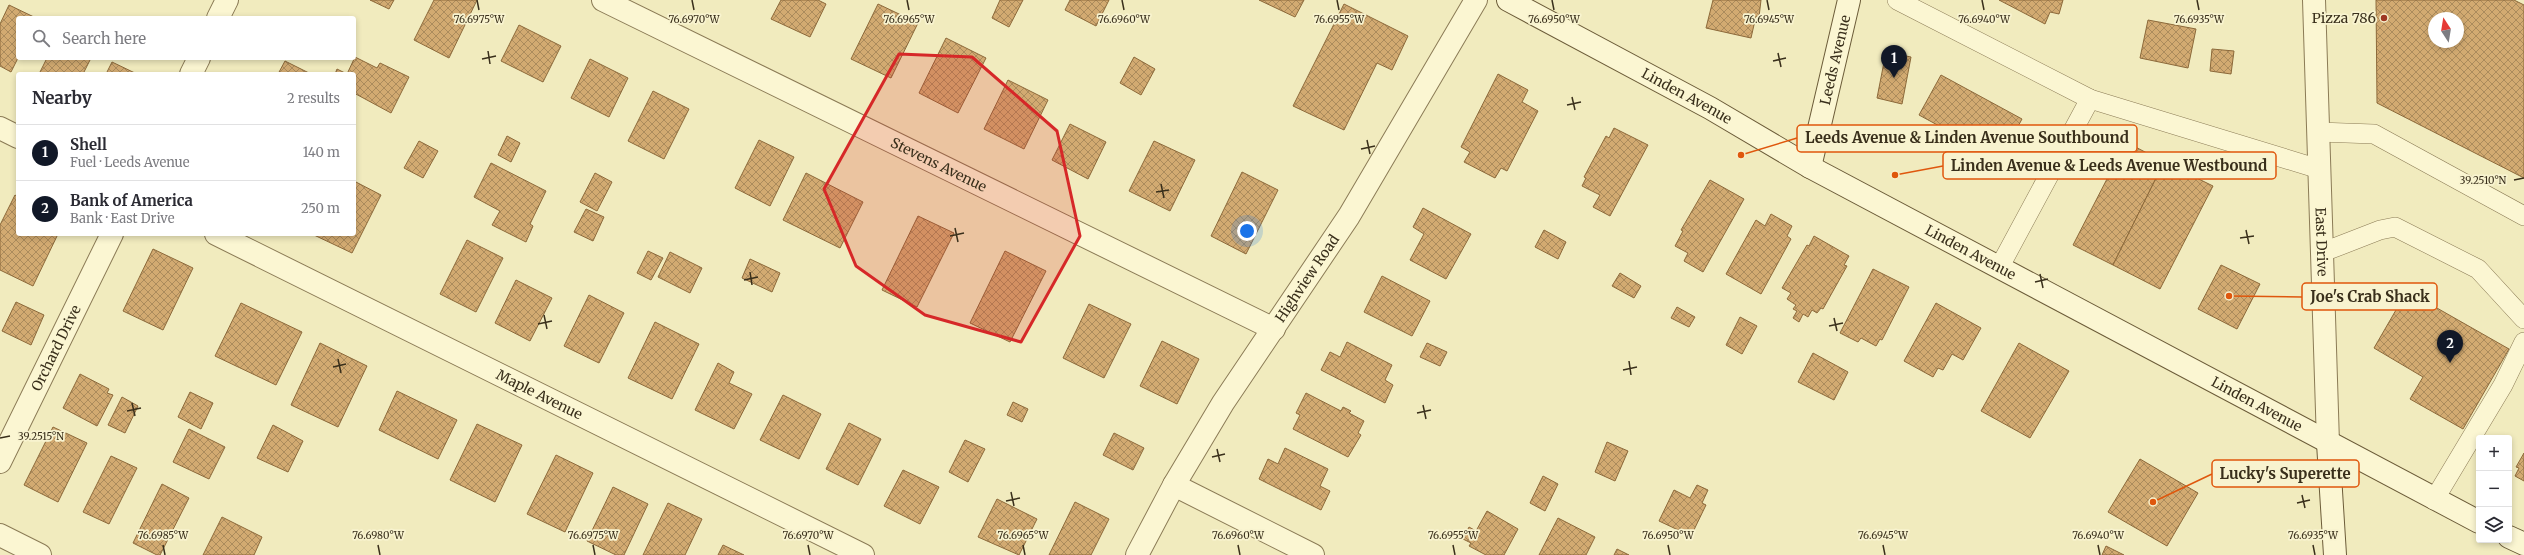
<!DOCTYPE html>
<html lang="en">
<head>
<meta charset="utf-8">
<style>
	body { margin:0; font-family:Merriweather,serif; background:#f7f7f7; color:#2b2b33 }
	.controls { position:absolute; right:12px; bottom:12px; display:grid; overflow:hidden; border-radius:4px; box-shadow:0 2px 6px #0003 }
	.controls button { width:36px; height:36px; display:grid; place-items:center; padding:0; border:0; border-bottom:1px solid #e1e1e2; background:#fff; color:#2b2b33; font:20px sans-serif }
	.compass { position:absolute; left:2428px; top:12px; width:36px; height:36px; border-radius:50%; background:#fff; box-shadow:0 2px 6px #0003; rotate:348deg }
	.you { position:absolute; left:1247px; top:231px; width:14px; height:14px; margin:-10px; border:3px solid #fff; border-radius:50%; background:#1a73e8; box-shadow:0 0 0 6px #1a73e833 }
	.badge { display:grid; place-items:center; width:26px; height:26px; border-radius:50%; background:#111827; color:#fff; font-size:13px; font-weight:700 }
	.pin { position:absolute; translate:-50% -33px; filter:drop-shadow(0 1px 2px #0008) }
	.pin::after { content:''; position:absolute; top:21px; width:14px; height:12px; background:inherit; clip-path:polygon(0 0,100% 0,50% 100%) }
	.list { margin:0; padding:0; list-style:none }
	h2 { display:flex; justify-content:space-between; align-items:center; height:52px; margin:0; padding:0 16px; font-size:17px }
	h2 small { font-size:13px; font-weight:400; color:#7c7c81 }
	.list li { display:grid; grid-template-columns:26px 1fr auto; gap:12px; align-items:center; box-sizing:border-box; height:56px; padding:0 16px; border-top:1px solid #e1e1e2 }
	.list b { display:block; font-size:15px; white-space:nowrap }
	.list p { margin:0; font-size:13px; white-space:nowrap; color:#7c7c81 }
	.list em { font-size:13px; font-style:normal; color:#7c7c81 }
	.icon { flex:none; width:22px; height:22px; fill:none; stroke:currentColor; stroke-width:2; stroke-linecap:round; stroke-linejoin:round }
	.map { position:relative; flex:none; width:2524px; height:555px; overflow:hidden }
	.search { position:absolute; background:#fff; box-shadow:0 2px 6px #0003; left:16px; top:16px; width:340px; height:44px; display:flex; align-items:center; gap:10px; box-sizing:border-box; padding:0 14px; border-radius:4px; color:#7c7c81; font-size:15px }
	.panel { position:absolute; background:#fff; box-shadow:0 2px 6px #0003; left:16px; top:72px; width:340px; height:164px; border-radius:4px }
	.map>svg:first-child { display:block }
	.building { fill:url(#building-cross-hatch); stroke:#8c693a; fill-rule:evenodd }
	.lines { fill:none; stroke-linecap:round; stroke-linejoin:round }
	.lane-casing { stroke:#8b7b56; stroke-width:20 }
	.street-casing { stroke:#8b7b56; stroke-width:24 }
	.secondary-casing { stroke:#6c5c39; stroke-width:24 }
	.lane { stroke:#fbf6d2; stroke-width:19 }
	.street { stroke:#fbf6d2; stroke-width:22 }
	.secondary { stroke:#fbf6d2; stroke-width:22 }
	.marked { fill:#d62828; fill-opacity:0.2; stroke:#d62828; stroke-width:3; stroke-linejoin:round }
	.ticks { fill:none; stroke:#392f1b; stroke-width:1.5 }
	.poi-dot { fill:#9e3621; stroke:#f8f3cf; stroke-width:1.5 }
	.labels { text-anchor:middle; stroke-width:3.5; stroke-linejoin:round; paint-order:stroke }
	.poi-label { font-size:14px; fill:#392f1b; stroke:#f8f3cf; text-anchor:end }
	.street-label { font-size:14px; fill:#392f1b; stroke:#f8f3cf }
	.ticks-label { font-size:10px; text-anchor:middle; fill:#392f1b; stroke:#f8f3cf; stroke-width:3.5; stroke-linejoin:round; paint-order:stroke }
	.leader { fill:none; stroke:#df570d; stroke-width:1.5 }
	.callout-dot { fill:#df570d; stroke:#f8f3cf; stroke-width:1.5 }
	.callout { fill:#f8f3cf; stroke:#df570d; stroke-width:1.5 }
	.callout-label { font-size:15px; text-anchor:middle; font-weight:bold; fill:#392f1b }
</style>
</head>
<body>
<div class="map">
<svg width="2524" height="555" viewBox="0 0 2524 555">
	<defs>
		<pattern id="building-cross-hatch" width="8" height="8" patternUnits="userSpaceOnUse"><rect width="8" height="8" fill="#d2aa71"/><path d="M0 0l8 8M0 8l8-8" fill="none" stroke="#ab8b5c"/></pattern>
	</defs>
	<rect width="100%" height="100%" fill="#f1ebbe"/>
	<g class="building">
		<path d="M370,0H394L389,9Z"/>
		<path d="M434,0H477L449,58L414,40Z"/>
		<path d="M781,0H818L826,4L810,37L771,19Z"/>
		<path d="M1000,0H1023L1009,27L992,18Z"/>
		<path d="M1070,0H1109L1096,26L1065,10Z"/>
		<path d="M1259,0H1304L1295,17Z"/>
		<path d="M1713,0H1761L1759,17L1756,16L1751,38L1706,28Z"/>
		<path d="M1999,0H2063L2059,14L2050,12L2045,24Z"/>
		<path d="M2376,0H2514L2524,5V178L2377,103ZM2434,18H2458V42H2434Z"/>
		<path d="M878,4L918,23L891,78L851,59Z"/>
		<path d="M1344,4L1408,36L1392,70L1377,63L1344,130L1293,106Z"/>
		<path d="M9,5L36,18H18V58L11,72L0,66V24Z"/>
		<path d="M2148,20L2196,29L2188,68L2140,58Z"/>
		<path d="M519,25L561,46L543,82L501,61Z"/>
		<path d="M946,38L986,58L958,113L919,93Z"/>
		<path d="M2212,49L2234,51L2231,74L2210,71Z"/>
		<path d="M1886,52L1911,57L1902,104L1877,98Z"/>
		<path d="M355,57L377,68L380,63L409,77L391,113L354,93V74H335L337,69L347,74Z"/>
		<path d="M1134,57L1155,69L1141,95L1120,83Z"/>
		<path d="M47,58H91L83,74H39Z"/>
		<path d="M590,59L628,78L609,117L571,98Z"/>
		<path d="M285,61L309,73V74H278Z"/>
		<path d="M112,62L137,74H106Z"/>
		<path d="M1498,74L1528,90L1522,102L1538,111L1507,171L1501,168L1495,178L1464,162L1470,152L1461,147Z"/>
		<path d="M1941,75L2022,119L2000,159L1919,115Z"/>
		<path d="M1008,80L1048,100L1024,149L984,129Z"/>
		<path d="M653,91L689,109L664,159L628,141Z"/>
		<path d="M1070,124L1106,142L1088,179L1052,160Z"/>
		<path d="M1614,128L1648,145L1610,216L1593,207L1600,195L1582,186L1586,178L1584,177L1606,136L1609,138Z"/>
		<path d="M507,136L520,143L511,162L498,155Z"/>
		<path d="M759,140L794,157L770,206L735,188Z"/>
		<path d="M419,141L438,151L423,178L404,168Z"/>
		<path d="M1154,141L1195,160L1170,211L1129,191Z"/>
		<path d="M2126,142L2164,162L2113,265L2073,245Z"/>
		<path d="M2164,162L2213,186L2160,289L2113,265Z"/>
		<path d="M491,163L546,191L530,224L533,226L526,242L492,225L500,211L474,197Z"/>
		<path d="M1242,172L1278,190L1246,254L1211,236Z"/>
		<path d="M595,173L612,182L597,211L580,202Z"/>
		<path d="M806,173L863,202L840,248L783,220Z"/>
		<path d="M1710,180L1744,199L1703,272L1684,261L1688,253L1675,246L1683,231L1681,230Z"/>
		<path d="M354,181L381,195L352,253L314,235L354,234Z"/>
		<path d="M15,195L18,197V234H58L33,286L0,270V225Z"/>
		<path d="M1423,208L1471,234L1446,279L1410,260L1424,234L1413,227Z"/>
		<path d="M586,209L604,217L593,241L574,232Z"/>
		<path d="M1771,214L1792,226L1787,236L1791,239L1761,294L1726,274L1756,220L1765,226Z"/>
		<path d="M918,216L954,233L917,307L882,290Z"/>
		<path d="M1544,230L1566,242L1558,259L1535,247Z"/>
		<path d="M1814,236L1849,256L1844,265L1847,266L1823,309L1821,308L1817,313L1812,310L1808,317L1803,314L1799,322L1793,318L1797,311L1793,309L1796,305L1787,299L1791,293L1782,288L1807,245L1809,246Z"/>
		<path d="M467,240L503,258L476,312L440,294Z"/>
		<path d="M153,249L193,268L163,330L123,311Z"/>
		<path d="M648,251L663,258L651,280L637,273Z"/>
		<path d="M1005,251L1046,271L1010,342L970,323Z"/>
		<path d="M670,252L702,268L690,293L658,277Z"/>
		<path d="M750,259L780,273L772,292L742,278Z"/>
		<path d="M2221,265L2260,284L2237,329L2198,309Z"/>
		<path d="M1873,269L1909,287L1882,340L1880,339L1876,346L1861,338L1858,342L1840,333Z"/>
		<path d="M1620,273L1641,286L1634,298L1612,286Z"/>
		<path d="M1382,276L1430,301L1412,336L1364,312Z"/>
		<path d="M516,280L552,298L530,341L495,323Z"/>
		<path d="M2407,291L2509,349L2463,429L2410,399L2423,377L2374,348Z"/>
		<path d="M589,295L624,313L599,363L564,346Z"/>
		<path d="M16,302L44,315L31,345L2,331Z"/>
		<path d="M241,303L302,332L276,385L215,356Z"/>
		<path d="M1936,303L1981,328L1963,360L1952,354L1943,370L1938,368L1933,377L1904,361Z"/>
		<path d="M1089,304L1131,324L1104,378L1063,358Z"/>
		<path d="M1677,307L1695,317L1689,327L1671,318Z"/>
		<path d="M1740,317L1757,326L1742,354L1726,345Z"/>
		<path d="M655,322L699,344L672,399L628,378Z"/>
		<path d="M1162,341L1199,359L1177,404L1140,386Z"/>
		<path d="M1347,342L1392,365L1385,380L1393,385L1385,403L1321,370L1330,352L1340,357Z"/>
		<path d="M320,343L367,366L338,427L291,405Z"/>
		<path d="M1427,343L1447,352L1440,366L1420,357Z"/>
		<path d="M2019,343L2069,371L2030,438L1981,411Z"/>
		<path d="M1813,353L1848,372L1834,400L1798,382Z"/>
		<path d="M718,363L734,372L729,383L752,394L734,429L695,410Z"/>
		<path d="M80,374L109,389L107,393L113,395L97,426L63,408Z"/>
		<path d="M397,391L457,420L438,459L379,430Z"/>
		<path d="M190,392L213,403L201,429L178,417Z"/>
		<path d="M1306,393L1341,411L1343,407L1351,411L1349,413L1364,421L1358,433L1361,435L1348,457L1293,429L1300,415L1296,413Z"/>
		<path d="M783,395L821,414L799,459L760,440Z"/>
		<path d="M122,397L138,406L125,433L108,425Z"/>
		<path d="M1013,402L1028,409L1022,422L1007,415Z"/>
		<path d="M849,423L881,439L858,485L826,469Z"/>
		<path d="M477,424L522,445L495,502L450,480Z"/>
		<path d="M273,425L303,441L288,472L257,458Z"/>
		<path d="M53,427L87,443L58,502L24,485Z"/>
		<path d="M189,429L225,447L209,479L173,462Z"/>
		<path d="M1114,433L1144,448L1133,470L1103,455Z"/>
		<path d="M965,440L985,449L968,482L949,472Z"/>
		<path d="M1607,442L1628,451L1615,481L1595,472Z"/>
		<path d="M1285,448L1328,469L1320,486L1330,491L1321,510L1259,479L1268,459L1278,464Z"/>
		<path d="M2524,453V481L2515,476L2519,468L2516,467Z"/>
		<path d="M556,455L593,473L565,532L527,514Z"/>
		<path d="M111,456L137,468L109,524L83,512Z"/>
		<path d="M2140,459L2198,493L2167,546L2108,512Z"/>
		<path d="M903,470L939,487L920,524L884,506Z"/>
		<path d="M1543,476L1558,484L1545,511L1530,503Z"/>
		<path d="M162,484L189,498L160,555H157L133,543Z"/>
		<path d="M1697,485L1708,490L1702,503L1706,505L1691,536L1659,521L1674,490L1690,498Z"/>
		<path d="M613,487L648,504L624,555H616L587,541Z"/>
		<path d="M997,499L1037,519L1019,555L978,537Z"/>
		<path d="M1075,502L1109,519L1091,555H1049Z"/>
		<path d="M668,503L702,519L685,555H643Z"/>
		<path d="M1487,511L1518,529L1504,555H1486L1469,546L1471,543L1463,539L1469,527L1476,531Z"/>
		<path d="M222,517L262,537L254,555H203Z"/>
		<path d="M1558,518L1595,537L1586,555H1539Z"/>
		<path d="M723,545L744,555H718Z"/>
		<path d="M2106,546L2124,555H2102Z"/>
		<path d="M1617,549L1629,555H1614Z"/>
	</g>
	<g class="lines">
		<defs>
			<g id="lane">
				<path d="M1897,0L2090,99L2319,169"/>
				<path d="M2318,132L2374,134L2524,216"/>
				<path d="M2322,250L2331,249L2380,230L2395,227L2478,269L2524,319"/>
				<path d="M1999,268L2090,99"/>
				<path d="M2434,500L2503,385L2524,342"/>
			</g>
			<g id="street">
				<path id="s1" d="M603,0L1274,329"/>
				<path id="s2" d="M2314,0L2328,443"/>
				<path d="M218,18L227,0"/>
				<path d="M191,74L199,58"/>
				<path d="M0,128L18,137"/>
				<path id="s3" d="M216,234L863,555"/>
				<path id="s4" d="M0,462L112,234"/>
				<path d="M1174,485L1313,555"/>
				<path d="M0,535L40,555"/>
				<path id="s5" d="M1137,555L1174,485L1223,403L1349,216L1476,0"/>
			</g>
			<g id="secondary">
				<path id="s6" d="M1508,0L1710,108L1810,167L2479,522"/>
				<path id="s7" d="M1810,167L1849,0"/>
				<path d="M2328,443L2335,555"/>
				<path d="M2509,537L2524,544"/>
			</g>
		</defs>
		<use href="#lane" class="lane-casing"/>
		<use href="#street" class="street-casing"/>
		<use href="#secondary" class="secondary-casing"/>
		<use href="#lane" class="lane"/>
		<use href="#street" class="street"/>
		<use href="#secondary" class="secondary"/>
	</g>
	<path class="marked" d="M899,54L972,57L1057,131L1080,236L1021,342L925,315L856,266L824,189Z"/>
	<path class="ticks" d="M477,0L479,10M692,0L694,10M907,0L909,10M1122,0L1124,10M1337,0L1339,10M1552,0L1554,10M1767,0L1769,10M1982,0L1984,10M2197,0L2199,10M488,51L490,64M1778,53L1781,67M482,59L496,56M1773,61L1786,58M1572,97L1575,110M1567,105L1581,102M1367,140L1370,154M1361,149L1375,146M2514,180L2524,178M1161,184L1164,198M1156,192L1169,190M955,228L958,242M2246,230L2249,244M950,236L964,233M2240,238L2254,236M750,272L752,285M2040,274L2043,288M744,280L758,277M2035,282L2048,279M544,315L547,329M1834,318L1837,331M538,324L552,321M1829,326L1843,323M338,359L341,373M1629,361L1631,375M333,367L346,364M1623,370L1637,367M132,403L135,416M1423,405L1426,419M127,411L141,408M1417,413L1431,410M0,438L10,436M1217,449L1220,462M1212,457L1225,454M1011,492L1014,506M2302,495L2305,508M1006,501L1020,498M2297,503L2310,500M163,545L165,555M378,545L380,555M593,545L595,555M808,545L810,555M1023,545L1025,555M1238,545L1240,555M1453,545L1455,555M1668,545L1670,555M1883,545L1885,555M2098,545L2100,555M2313,545L2315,555"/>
	<circle class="poi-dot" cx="2384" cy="18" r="4"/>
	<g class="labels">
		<g class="poi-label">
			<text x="2376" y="23">Pizza 786</text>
		</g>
		<g class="street-label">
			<text dy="5" stroke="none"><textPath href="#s7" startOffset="110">Leeds Avenue</textPath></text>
			<text dy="5" stroke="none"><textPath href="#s6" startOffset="203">Linden Avenue</textPath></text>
			<text dy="5" stroke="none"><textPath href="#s1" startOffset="374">Stevens Avenue</textPath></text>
			<text dy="5" stroke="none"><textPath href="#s2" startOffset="242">East Drive</textPath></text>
			<text dy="5" stroke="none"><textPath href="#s6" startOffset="527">Linden Avenue</textPath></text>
			<text dy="5" stroke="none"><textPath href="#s5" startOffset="325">Highview Road</textPath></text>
			<text dy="5" stroke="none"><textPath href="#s4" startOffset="127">Orchard Drive</textPath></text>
			<text dy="5" stroke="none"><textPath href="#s3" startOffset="361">Maple Avenue</textPath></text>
			<text dy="5" stroke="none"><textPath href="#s6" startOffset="851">Linden Avenue</textPath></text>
		</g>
	</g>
	<g class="ticks-label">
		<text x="479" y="23">76.6975°W</text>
		<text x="694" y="23">76.6970°W</text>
		<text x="909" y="23">76.6965°W</text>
		<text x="1124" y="23">76.6960°W</text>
		<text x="1339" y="23">76.6955°W</text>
		<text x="1554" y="23">76.6950°W</text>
		<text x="1769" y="23">76.6945°W</text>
		<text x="1984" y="23">76.6940°W</text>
		<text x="2199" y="23">76.6935°W</text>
		<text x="2483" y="184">39.2510°N</text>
		<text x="41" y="440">39.2515°N</text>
		<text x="163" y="539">76.6985°W</text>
		<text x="378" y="539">76.6980°W</text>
		<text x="593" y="539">76.6975°W</text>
		<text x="808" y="539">76.6970°W</text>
		<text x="1023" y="539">76.6965°W</text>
		<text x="1238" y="539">76.6960°W</text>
		<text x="1453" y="539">76.6955°W</text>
		<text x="1668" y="539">76.6950°W</text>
		<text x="1883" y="539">76.6945°W</text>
		<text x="2098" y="539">76.6940°W</text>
		<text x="2313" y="539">76.6935°W</text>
	</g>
	<path class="leader" d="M1741 155L1797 138M1895 175L1943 166M2229 296L2302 297M2153 502L2212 474"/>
	<g class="callout-dot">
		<circle cx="1741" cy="155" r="4"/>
		<circle cx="1895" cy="175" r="4"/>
		<circle cx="2229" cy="296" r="4"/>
		<circle cx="2153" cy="502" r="4"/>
	</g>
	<g class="callout">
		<rect x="1797" y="125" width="340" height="27" rx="4"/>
		<rect x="1943" y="152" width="333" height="27" rx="4"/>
		<rect x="2302" y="283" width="135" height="27" rx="4"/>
		<rect x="2212" y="460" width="147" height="27" rx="4"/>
	</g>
	<g class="callout-label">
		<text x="1967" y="143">Leeds Avenue &amp; Linden Avenue Southbound</text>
		<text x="2109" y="171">Linden Avenue &amp; Leeds Avenue Westbound</text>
		<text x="2370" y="302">Joe's Crab Shack</text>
		<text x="2285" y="479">Lucky's Superette</text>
	</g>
</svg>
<div class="controls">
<button>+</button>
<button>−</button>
<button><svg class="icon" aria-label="layers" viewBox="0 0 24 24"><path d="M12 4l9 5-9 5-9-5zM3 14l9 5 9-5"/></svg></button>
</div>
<svg class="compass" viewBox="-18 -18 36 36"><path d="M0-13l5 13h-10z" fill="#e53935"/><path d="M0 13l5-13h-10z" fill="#7c7c81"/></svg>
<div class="you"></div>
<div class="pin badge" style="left:1894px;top:78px">1</div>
<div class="pin badge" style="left:2450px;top:363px">2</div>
<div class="search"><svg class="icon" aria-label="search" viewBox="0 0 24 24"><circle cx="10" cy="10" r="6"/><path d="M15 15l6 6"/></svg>Search here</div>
<section class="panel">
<h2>Nearby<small>2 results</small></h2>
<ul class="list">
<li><span class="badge">1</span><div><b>Shell</b><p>Fuel · Leeds Avenue</p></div><em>140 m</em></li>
<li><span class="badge">2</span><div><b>Bank of America</b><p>Bank · East Drive</p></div><em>250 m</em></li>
</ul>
</section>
</div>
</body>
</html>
